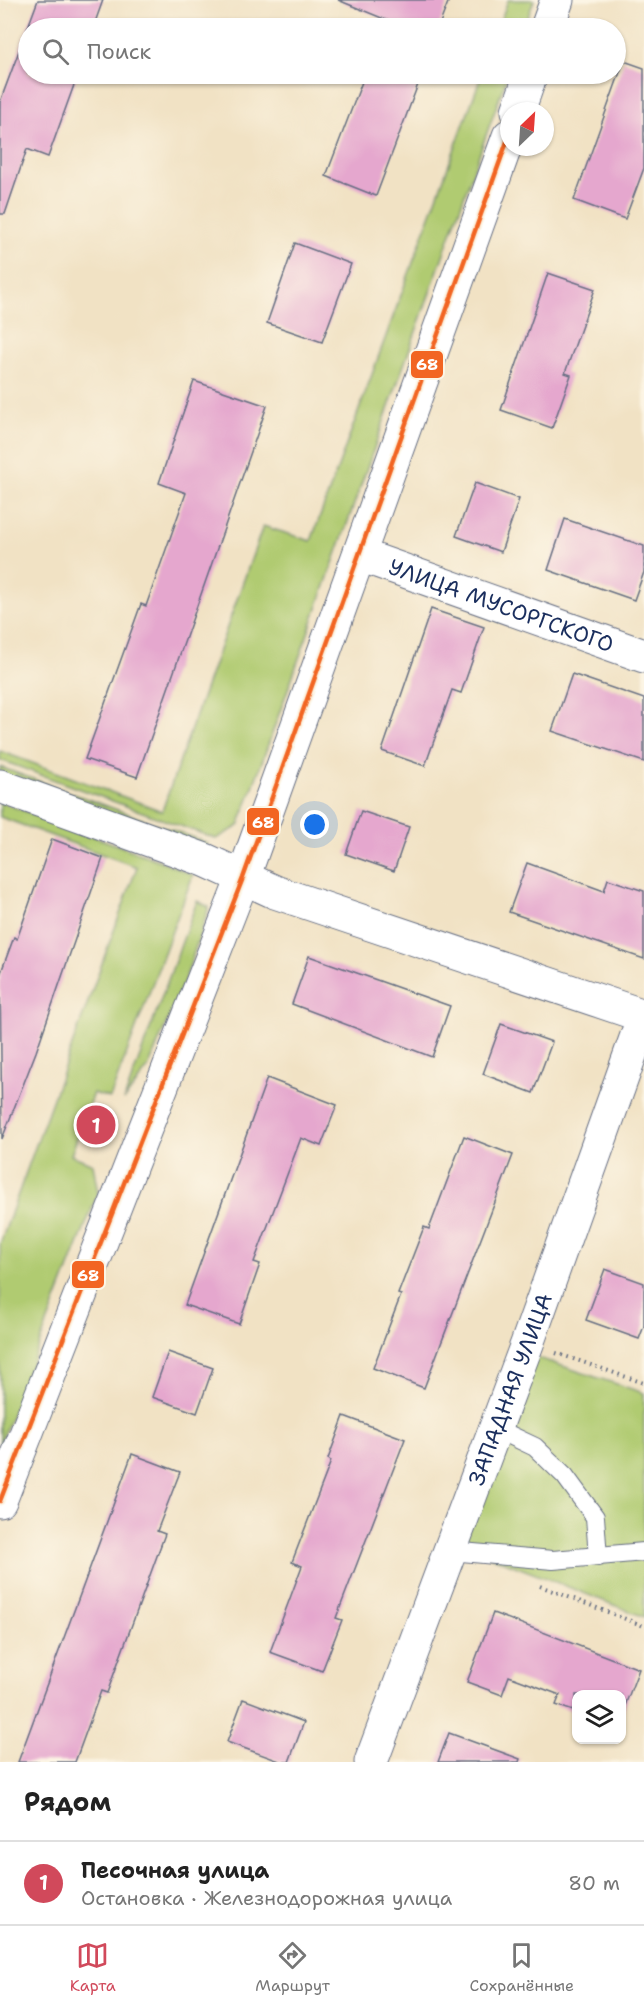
<!DOCTYPE html>
<html lang="ru">
<head>
<meta charset="utf-8">
<style>
	body { margin:0; font-family:"Shantell Sans",sans-serif; background:#f2f2f2; color:#222 }
	.controls { position:absolute; right:18px; bottom:18px; display:grid; overflow:hidden; border-radius:12px; box-shadow:0 2px 4px #0004 }
	.controls button { width:54px; height:54px; display:grid; place-items:center; padding:0; border:0; border-bottom:2px solid #e0e0e0; background:#fff; color:#222; font:30px sans-serif }
	.compass { position:absolute; left:500px; top:102px; width:54px; height:54px; border-radius:50%; background:#fff; box-shadow:0 2px 4px #0004; rotate:25deg }
	.you { position:absolute; left:315px; top:825px; width:21px; height:21px; margin:-15px; border:4px solid #fff; border-radius:50%; background:#1a73e8; box-shadow:0 0 0 9px #1a73e833 }
	.badge { display:grid; place-items:center; width:39px; height:39px; border-radius:50%; background:#d1495b; color:#fff; font-size:20px; font-weight:700 }
	.pin { position:absolute; translate:-50% -50%; border:3px solid #fff; box-shadow:0 2px 6px #0006 }
	.list { margin:0; padding:0; list-style:none }
	h2 { display:flex; justify-content:space-between; align-items:center; height:78px; margin:0; padding:0 24px; font-size:26px }
	h2 small { font-size:20px; font-weight:400; color:#767676 }
	.list li { display:grid; grid-template-columns:39px 1fr auto; gap:18px; align-items:center; box-sizing:border-box; height:84px; padding:0 24px; border-top:2px solid #e0e0e0 }
	.list b { display:block; font-size:22px; white-space:nowrap }
	.list p { margin:0; font-size:20px; white-space:nowrap; color:#767676 }
	.list em { font-size:20px; font-style:normal; color:#767676 }
	.icon { flex:none; width:33px; height:33px; fill:none; stroke:currentColor; stroke-width:2; stroke-linecap:round; stroke-linejoin:round }
	.map { position:relative; flex:none; width:644px; height:1762px; overflow:hidden }
	.search { position:absolute; background:#fff; box-shadow:0 2px 4px #0004; left:18px; right:18px; top:18px; height:66px; display:flex; align-items:center; gap:15px; box-sizing:border-box; padding:0 21px; border-radius:33px; color:#767676; font-size:22px }
	.sheet { height:162px; background:#fff }
	nav { display:flex; justify-content:space-around; align-items:center; box-sizing:border-box; height:84px; border-top:2px solid #e0e0e0; background:#fff; font-size:16px; color:#767676 }
	nav a { display:grid; justify-items:center; gap:3px }
	nav .on { color:#d1495b }
	.map>svg:first-child { display:block }
	.green { fill:#b0cb71; stroke:#667d68; stroke-width:1.5 }
	.building { fill:#e5a7ce }
	.lines { fill:none; stroke-linecap:round; stroke-linejoin:round }
	.service-casing { stroke:#666e82; stroke-width:20 }
	.minor-casing { stroke:#666e82; stroke-width:35 }
	.tertiary-casing { stroke:#666e82; stroke-width:35 }
	.path { stroke:#666e82; stroke-width:4; stroke-dasharray:1.5 4.5; stroke-linecap:butt }
	.service { stroke:#fff; stroke-width:18 }
	.minor { stroke:#fff; stroke-width:33 }
	.tertiary { stroke:#fff; stroke-width:33 }
	.bus-1-casing { stroke:#fcf5e5; stroke-width:9 }
	.bus-1 { stroke:#f26522; stroke-width:4.5 }
	.labels { text-anchor:middle; stroke-width:6; stroke-linejoin:round; paint-order:stroke }
	.street-label { font-size:22px; fill:#1b2f5e; stroke:#fcf5e5 }
	.line-badge { stroke:#fcf5e5; stroke-width:2 }
	.badge-label { font-size:16px; text-anchor:middle; font-weight:bold; fill:#fff }
</style>
</head>
<body>
<div class="map">
<svg width="644" height="1762" viewBox="0 0 644 1762">
	<rect width="100%" height="100%" fill="#fcf5e5"/>
	<filter id="ink" filterUnits="userSpaceOnUse"><feTurbulence type="fractalNoise" baseFrequency=".0167" numOctaves="2"/><feDisplacementMap in="SourceGraphic" scale="12" xChannelSelector="R" yChannelSelector="G"/><feConvolveMatrix kernelMatrix="1 2 1 2 8 2 1 2 1" color-interpolation-filters="sRGB"/></filter>
	<filter id="wash" filterUnits="userSpaceOnUse"><feTurbulence type="fractalNoise" baseFrequency=".008" numOctaves="4" result="noise"/><feDisplacementMap in="SourceGraphic" scale="24" xChannelSelector="R" yChannelSelector="G"/><feGaussianBlur stdDeviation="1.35" result="paint"/><feColorMatrix in="noise" values="0 0 0 0 0 0 0 0 0 0 0 0 0 0 0 0 0 1.4 0 .05"/><feComposite in="paint" operator="in"/></filter>
	<g filter="url(#wash)">
		<rect width="100%" height="100%" fill="#f1e2c4"/>
		<g class="green">
			<path d="M508,0H534L524,28H498Z"/>
			<path d="M482,74H508L239,826L216,839L0,760V751L162,811L263,526L311,541Z"/>
			<path d="M0,767L208,843L205,849L0,774Z"/>
			<path d="M0,802L166,863L193,875L110,1098L93,1093L71,1155L93,1164L98,1193L0,1445V1244L137,867L0,817Z"/>
			<path d="M197,901L209,907L188,971L148,1068L124,1100Z"/>
			<path d="M535,1357L644,1393V1617L462,1545Z"/>
		</g>
		<g id="blocks">
			<g class="building">
				<path d="M38,0H103L93,28H28V74H78L48,157L27,149L5,214H0V102Z"/>
				<path d="M338,0H449L438,28H406Z"/>
				<path d="M624,61L644,68V168L625,219L574,200Z"/>
				<path d="M365,74H405L420,79L376,196L326,176Z"/>
				<path d="M295,243L351,264L322,342L267,323Z"/>
				<path d="M548,273L595,289L565,373L571,375L552,428L501,410Z"/>
				<path d="M194,381L267,406L137,777L85,759L141,604L146,606L186,493L159,483Z"/>
				<path d="M475,483L519,499L501,552L456,536Z"/>
				<path d="M565,519L644,546V572L634,600L548,570Z"/>
				<path d="M431,609L484,627L461,693L452,690L425,766L382,751Z"/>
				<path d="M572,674L644,699V762L552,731Z"/>
				<path d="M361,811L409,827L394,871L346,854Z"/>
				<path d="M52,839L103,858L36,1052L2,1139L0,975L14,937L17,939Z"/>
				<path d="M527,863L604,891L608,879L644,891V959L509,912Z"/>
				<path d="M309,956L450,1006L432,1057L292,1004Z"/>
				<path d="M501,1024L552,1042L533,1093L483,1074Z"/>
				<path d="M267,1078L337,1105L321,1146L301,1138L254,1262L260,1264L239,1324L185,1305Z"/>
				<path d="M464,1136L513,1155L424,1388L373,1368L401,1295L398,1294L424,1227L429,1229Z"/>
				<path d="M605,1269L644,1283V1326L639,1339L586,1320Z"/>
				<path d="M168,1352L213,1368L197,1413L152,1397Z"/>
				<path d="M344,1416L405,1439L336,1618L342,1620L322,1671L270,1652L302,1566L292,1562L331,1461L328,1459Z"/>
				<path d="M132,1454L180,1472L157,1531L165,1534L107,1693L101,1691L75,1762H18Z"/>
				<path d="M493,1613L639,1669L621,1716V1695H576V1712L556,1705L560,1695L509,1676L502,1695L467,1682Z"/>
				<path d="M243,1699L304,1722L289,1762H282L227,1742Z"/>
				<path d="M449,1733L520,1759L519,1762H438Z"/>
			</g>
		</g>
	</g>
	<g filter="url(#ink)">
		<use href="#blocks" fill-opacity="0" stroke="#666e82" stroke-width="1.5"/>
		<g class="lines">
			<defs>
				<g id="service">
					<path d="M495,1428L535,1447L565,1476L595,1517L598,1557"/>
					<path d="M450,1551L553,1560L644,1552"/>
				</g>
				<g id="minor">
					<path id="s1" d="M360,555L644,656"/>
					<path d="M0,786L205,860L275,892L644,1016"/>
					<path id="s2" d="M371,1762L527,1344L644,1016"/>
				</g>
				<g id="tertiary">
					<path d="M547,28L557,0"/>
					<path d="M518,111L531,74"/>
					<path d="M0,1501L243,878L509,136"/>
				</g>
			</defs>
			<use href="#service" class="service-casing"/>
			<use href="#minor" class="minor-casing"/>
			<use href="#tertiary" class="tertiary-casing"/>
			<g class="path">
				<path d="M556,1353L644,1383"/>
				<path d="M540,1586L644,1626"/>
			</g>
			<use href="#service" class="service"/>
			<use href="#minor" class="minor"/>
			<use href="#tertiary" class="tertiary"/>
			<defs>
				<path id="bus-1" d="M0,1501L243,878L509,136"/>
			</defs>
			<use href="#bus-1" class="bus-1-casing"/>
			<use href="#bus-1" class="bus-1"/>
		</g>
	</g>
	<g class="labels">
		<g class="street-label">
			<text dy="8" stroke="none"><textPath href="#s1" startOffset="150">УЛИЦА МУСОРГСКОГО</textPath></text>
			<text dy="8" stroke="none"><textPath href="#s2" startOffset="398">ЗАПАДНАЯ УЛИЦА</textPath></text>
		</g>
	</g>
	<g class="line-badge">
		<rect x="410" y="350" width="34" height="29" rx="6" fill="#f26522"/>
		<rect x="246" y="807" width="34" height="29" rx="6" fill="#f26522"/>
		<rect x="71" y="1260" width="34" height="29" rx="6" fill="#f26522"/>
	</g>
	<g class="badge-label">
		<text x="427" y="370">68</text>
		<text x="263" y="828">68</text>
		<text x="88" y="1281">68</text>
	</g>
</svg>
<div class="controls">
<button><svg class="icon" aria-label="layers" viewBox="0 0 24 24"><path d="M12 4l9 5-9 5-9-5zM3 14l9 5 9-5"/></svg></button>
</div>
<svg class="compass" viewBox="-18 -18 36 36"><path d="M0-13l5 13h-10z" fill="#e53935"/><path d="M0 13l5-13h-10z" fill="#767676"/></svg>
<div class="you"></div>
<div class="pin badge" style="left:96px;top:1125px">1</div>
<div class="search"><svg class="icon" aria-label="search" viewBox="0 0 24 24"><circle cx="10" cy="10" r="6"/><path d="M15 15l6 6"/></svg>Поиск</div>
</div>
<section class="sheet">
<h2>Рядом<small></small></h2>
<ul class="list">
<li><span class="badge">1</span><div><b>Песочная улица</b><p>Остановка · Железнодорожная улица</p></div><em>80 m</em></li>
</ul>
</section>
<nav>
<a class="on"><svg class="icon" aria-label="map" viewBox="0 0 24 24"><path d="M3 6l6-2 6 2 6-2v14l-6 2-6-2-6 2zM9 4v14M15 6v14"/></svg>Карта</a>
<a><svg class="icon" aria-label="directions" viewBox="0 0 24 24"><path d="M12 3l9 9-9 9-9-9zM9 14v-3h6M13 9l2 2-2 2"/></svg>Маршрут</a>
<a><svg class="icon" aria-label="saved" viewBox="0 0 24 24"><path d="M7 4h10v16l-5-4-5 4z"/></svg>Сохранённые</a>
</nav>
</body>
</html>
